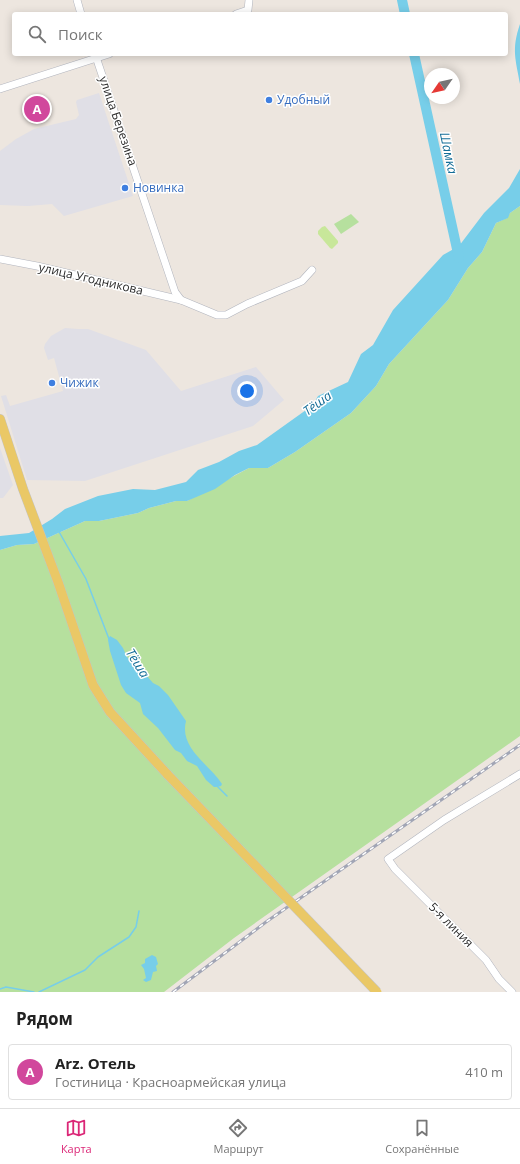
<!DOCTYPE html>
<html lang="ru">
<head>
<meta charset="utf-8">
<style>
	body { margin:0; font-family:"Open Sans",sans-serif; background:#f2f2f2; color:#222 }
	.compass { position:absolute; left:424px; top:68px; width:36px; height:36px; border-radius:50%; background:#fff; box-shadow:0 2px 10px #0003; rotate:236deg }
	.you { position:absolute; left:247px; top:391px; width:14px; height:14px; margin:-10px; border:3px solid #fff; border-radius:50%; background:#1a73e8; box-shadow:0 0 0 6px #1a73e833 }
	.badge { display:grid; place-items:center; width:26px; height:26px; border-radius:50%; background:#db2777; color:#fff; font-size:13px; font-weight:700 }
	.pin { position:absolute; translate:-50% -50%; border:2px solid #fff; box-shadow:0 1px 4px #0006 }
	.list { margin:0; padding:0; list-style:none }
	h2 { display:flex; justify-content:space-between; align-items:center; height:52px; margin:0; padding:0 16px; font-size:17px }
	h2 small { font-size:13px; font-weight:400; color:#767676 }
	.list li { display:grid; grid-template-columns:26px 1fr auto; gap:12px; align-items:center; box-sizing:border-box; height:56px; margin:0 8px 8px; padding:0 8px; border:1px solid #e0e0e0; border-radius:4px }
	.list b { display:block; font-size:15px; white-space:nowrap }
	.list p { margin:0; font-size:13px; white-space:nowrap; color:#767676 }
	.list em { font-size:13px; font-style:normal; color:#767676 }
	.icon { flex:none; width:22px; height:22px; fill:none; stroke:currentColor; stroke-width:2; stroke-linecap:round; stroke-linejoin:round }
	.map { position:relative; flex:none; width:520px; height:992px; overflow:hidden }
	.search { position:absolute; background:#fff; box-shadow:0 2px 10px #0003; left:12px; right:12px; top:12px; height:44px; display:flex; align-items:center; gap:10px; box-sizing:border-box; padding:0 14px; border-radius:4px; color:#767676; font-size:15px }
	.sheet { height:116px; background:#fff }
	nav { display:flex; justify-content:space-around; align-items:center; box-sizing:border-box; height:56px; border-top:1px solid #e0e0e0; background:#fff; font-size:11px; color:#767676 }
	nav a { display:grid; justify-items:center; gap:2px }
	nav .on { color:#db2777 }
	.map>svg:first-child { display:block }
	.industrial { fill:#e0dfe6 }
	.green { fill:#b6e09e }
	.pitch { fill:#c8e79a }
	.water { fill:#77cee9 }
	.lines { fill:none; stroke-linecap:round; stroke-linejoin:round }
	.stream { stroke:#77cee9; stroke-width:1.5 }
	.river { stroke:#77cee9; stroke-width:10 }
	.minor-casing { stroke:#b2b5be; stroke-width:8 }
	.major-casing { stroke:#c4c4c4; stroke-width:10 }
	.minor { stroke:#fff; stroke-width:7 }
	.major { stroke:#eac866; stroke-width:9 }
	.rail-casing { stroke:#a1a5b5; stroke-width:3 }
	.rail { stroke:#fff; stroke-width:1.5; stroke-dasharray:4.5; stroke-linecap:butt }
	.major-bridge-casing { stroke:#c4c4c4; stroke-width:10; stroke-linecap:butt }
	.major-bridge { stroke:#eac866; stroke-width:9 }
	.shop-dot { fill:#3f7fe0; stroke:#fff; stroke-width:1.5 }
	.labels { text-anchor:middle; stroke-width:3; stroke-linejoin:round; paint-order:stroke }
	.shop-label { font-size:12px; fill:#366cbe; stroke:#fff; text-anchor:start }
	.street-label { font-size:12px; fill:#2c2c2c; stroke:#fff }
	.water-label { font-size:13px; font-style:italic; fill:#146d97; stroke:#fff }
</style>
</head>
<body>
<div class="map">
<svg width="520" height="992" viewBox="0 0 520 992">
	<rect width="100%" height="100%" fill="#ede6df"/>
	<g class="industrial">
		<path d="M99,93L133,196L64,216L52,204L28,206L0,205V151L16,139L34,129L76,119L79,115L76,102L77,100Z"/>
		<path d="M65,328L78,329H88L146,350L181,391L256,367L284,400L253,426L85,481L27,480L1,396L6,395L10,406L63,391L54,358L48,360L44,348L45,344L51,336Z"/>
		<path d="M0,448L13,485L3,498H0Z"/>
	</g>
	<g class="green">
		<path d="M520,206V736L234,938L164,992H0V550L17,545L34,544L85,521H99L138,513L149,508L176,501H187L249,468H268L295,452L351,413L376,386L389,364L448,300L468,268L482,252L496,223L507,218L510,213Z"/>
		<path d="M351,214L359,222L341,234L334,224Z"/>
	</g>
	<path class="pitch" d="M325,226L338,241V243L332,249L330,248L318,234V231L322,227Z"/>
	<g class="water">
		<path d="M520,24V84C516,60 511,50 520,24Z"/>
		<path d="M520,169V206L510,213L508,218L496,223L482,252L468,268L448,300L389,364L376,386L351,413L295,452L268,468H249L235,475L215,489L187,501H176L149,508L138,513L99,521H85L34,544L17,545L0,550V536L29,533L52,519L65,509L98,496L133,489L155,490L186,482L198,470L219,462L239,451L257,445L313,405L318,396L348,382L361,354L373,345L393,310L443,255L459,246L484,213L509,188Z"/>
		<path d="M110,636L117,640L123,648L127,657L136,666L141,673L145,674L153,683L159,686L168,695L186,721C179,748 209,764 222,784L221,786L216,787H214L206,780L197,766L187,761L181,753L175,750L158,728L143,714L140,703L126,693L121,685L110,651L108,640Z"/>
		<path d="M152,955L156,957L158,964L156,966L157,971L153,972L151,980L146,982L143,980L146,978L144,969L141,965L145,963V959Z"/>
	</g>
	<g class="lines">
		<g class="stream">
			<path d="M58,530L86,579L109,639"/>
			<path d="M217,786L227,796"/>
			<path d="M0,989L6,987L34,992"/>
			<path d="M39,992L85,970L98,957L129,937L136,927L139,911"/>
		</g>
		<g class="river">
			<path d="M402,0L405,14"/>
			<path d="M414,54L459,258"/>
		</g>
		<defs>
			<g id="minor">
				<path d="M77,0L81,14"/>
				<path d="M236,14L248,10L249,0"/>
				<path d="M95,54L175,292L181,300"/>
				<path d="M0,89L109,54"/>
				<path d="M0,259L37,266L181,300L217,315H226L247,304L302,281L312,270"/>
				<path d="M512,992L499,979L486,960L395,869L388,859L444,820L520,774"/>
			</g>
			<path id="major" d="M0,419L23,489L58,582L93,685L110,712L168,775"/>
		</defs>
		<use href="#minor" class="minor-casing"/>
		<use href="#major" class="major-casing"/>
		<use href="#minor" class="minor"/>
		<use href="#major" class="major"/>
		<defs>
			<path id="rail" d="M173,992L266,922L520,745"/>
		</defs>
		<use href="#rail" class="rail-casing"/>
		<use href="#rail" class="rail"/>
		<defs>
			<path id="major-bridge" d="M168,775L377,992"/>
		</defs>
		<use href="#major-bridge" class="major-bridge-casing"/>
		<use href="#major-bridge" class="major-bridge"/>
	</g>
	<g class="shop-dot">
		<circle cx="269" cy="100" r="4"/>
		<circle cx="125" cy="188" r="4"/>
		<circle cx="52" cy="383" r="4"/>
	</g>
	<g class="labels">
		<g class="shop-label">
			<text x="277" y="104">Удобный</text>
			<text x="133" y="192">Новинка</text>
			<text x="60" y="387">Чижик</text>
		</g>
		<g class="street-label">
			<text transform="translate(118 121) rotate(71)" y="4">улица Березина</text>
			<text transform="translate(91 279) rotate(13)" y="4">улица Угодникова</text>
			<text transform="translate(451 925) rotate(45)" y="4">5-я линия</text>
		</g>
		<g class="water-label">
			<text transform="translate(449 153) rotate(78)" y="5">Шамка</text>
			<text transform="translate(317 403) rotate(-36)" y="5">Тёша</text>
			<text transform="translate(138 663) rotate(58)" y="5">Тёша</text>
		</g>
	</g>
</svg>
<svg class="compass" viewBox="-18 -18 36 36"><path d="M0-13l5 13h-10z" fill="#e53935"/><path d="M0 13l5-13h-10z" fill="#767676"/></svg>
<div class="you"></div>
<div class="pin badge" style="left:37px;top:109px;background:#d1479c">A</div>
<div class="search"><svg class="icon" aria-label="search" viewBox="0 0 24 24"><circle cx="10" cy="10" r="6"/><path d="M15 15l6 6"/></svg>Поиск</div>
</div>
<section class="sheet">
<h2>Рядом<small></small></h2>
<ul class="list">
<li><span class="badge" style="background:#d1479c">A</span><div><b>Arz. Отель</b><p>Гостиница · Красноармейская улица</p></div><em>410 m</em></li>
</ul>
</section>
<nav>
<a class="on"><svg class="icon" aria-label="map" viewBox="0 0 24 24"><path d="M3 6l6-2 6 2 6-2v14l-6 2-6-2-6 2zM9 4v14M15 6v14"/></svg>Карта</a>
<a><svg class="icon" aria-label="directions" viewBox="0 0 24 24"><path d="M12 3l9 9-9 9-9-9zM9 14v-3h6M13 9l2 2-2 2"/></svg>Маршрут</a>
<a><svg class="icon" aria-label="saved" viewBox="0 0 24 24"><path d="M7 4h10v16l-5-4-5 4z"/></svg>Сохранённые</a>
</nav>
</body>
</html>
